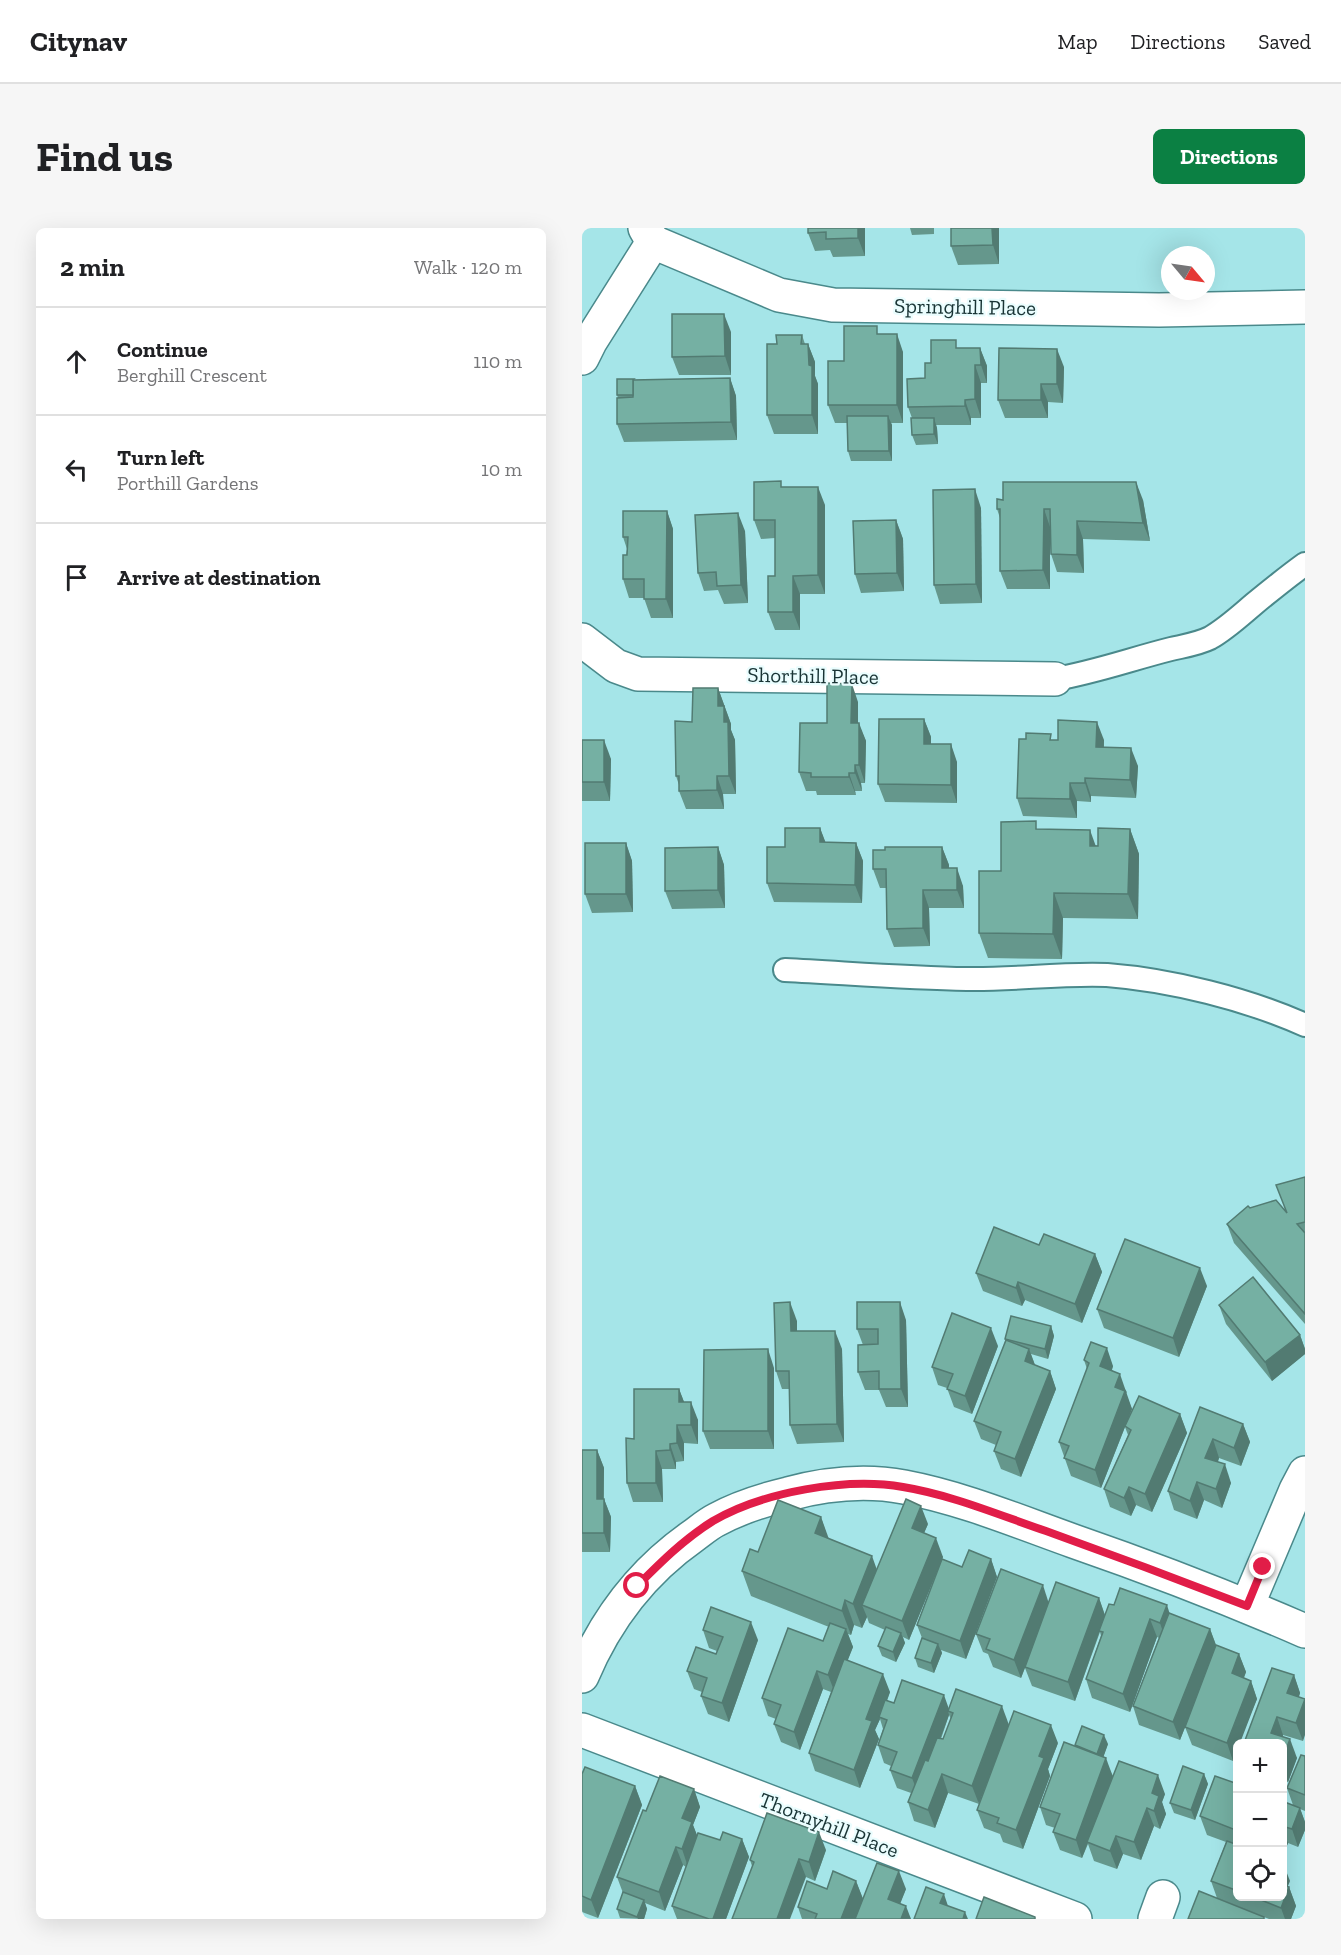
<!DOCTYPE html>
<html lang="en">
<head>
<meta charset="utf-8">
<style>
	body { margin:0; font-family:"Zilla Slab",serif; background:#f6f6f6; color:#202124 }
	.controls { position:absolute; right:18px; bottom:18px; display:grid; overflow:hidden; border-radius:9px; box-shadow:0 6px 24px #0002 }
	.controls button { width:54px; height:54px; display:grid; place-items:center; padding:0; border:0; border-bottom:2px solid #e0e0e0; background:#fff; color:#202124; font:30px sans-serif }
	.compass { position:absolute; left:579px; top:18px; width:54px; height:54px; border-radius:50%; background:#fff; box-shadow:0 6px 24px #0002; rotate:119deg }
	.stop { position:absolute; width:18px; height:18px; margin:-14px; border:4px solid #e11d48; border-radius:50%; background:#fff }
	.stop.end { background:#e11d48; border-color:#fff; box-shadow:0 2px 6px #0008 }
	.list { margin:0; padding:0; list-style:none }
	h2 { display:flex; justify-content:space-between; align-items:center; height:78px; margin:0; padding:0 24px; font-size:26px }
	h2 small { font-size:20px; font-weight:400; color:#757577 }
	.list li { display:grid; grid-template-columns:39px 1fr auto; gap:18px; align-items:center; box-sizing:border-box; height:108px; padding:0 24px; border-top:2px solid #e0e0e0 }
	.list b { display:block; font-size:22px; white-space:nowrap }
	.list p { margin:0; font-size:20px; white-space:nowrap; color:#757577 }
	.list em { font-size:20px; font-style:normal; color:#757577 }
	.icon { flex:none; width:33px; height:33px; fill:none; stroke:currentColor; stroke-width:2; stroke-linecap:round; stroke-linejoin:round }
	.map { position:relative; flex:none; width:723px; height:1691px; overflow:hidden; border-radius:9px }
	header { display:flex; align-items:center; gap:36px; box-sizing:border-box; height:84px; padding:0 30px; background:#fff; border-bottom:2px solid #e0e0e0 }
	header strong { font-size:28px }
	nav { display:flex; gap:33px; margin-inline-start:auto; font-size:21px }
	.intro { display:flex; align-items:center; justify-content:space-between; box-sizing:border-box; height:144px; padding:0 36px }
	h1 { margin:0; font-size:42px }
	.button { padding:15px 27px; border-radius:9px; background:#0b8043; color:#fff; font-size:21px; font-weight:700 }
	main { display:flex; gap:36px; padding:0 36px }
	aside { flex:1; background:#fff; border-radius:9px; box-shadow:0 6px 24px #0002 }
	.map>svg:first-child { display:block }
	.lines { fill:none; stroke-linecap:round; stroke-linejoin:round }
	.lane-casing { stroke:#4a898b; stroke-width:26 }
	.street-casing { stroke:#4a898b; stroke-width:36 }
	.lane { stroke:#fff; stroke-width:22 }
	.street { stroke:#fff; stroke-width:33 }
	.wall { fill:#65978c; fill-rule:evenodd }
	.shaded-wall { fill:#527b72 }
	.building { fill:#75b0a3; stroke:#527b72; stroke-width:1.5 }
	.route { stroke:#e11d48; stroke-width:8 }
	.labels { text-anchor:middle; stroke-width:4.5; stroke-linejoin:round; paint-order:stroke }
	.street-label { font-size:21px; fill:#193435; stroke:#eafdfe }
</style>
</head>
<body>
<header>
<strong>Citynav</strong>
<nav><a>Map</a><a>Directions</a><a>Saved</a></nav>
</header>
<div class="intro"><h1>Find us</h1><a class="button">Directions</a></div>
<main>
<aside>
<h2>2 min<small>Walk · 120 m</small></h2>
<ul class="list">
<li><svg class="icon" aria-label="ahead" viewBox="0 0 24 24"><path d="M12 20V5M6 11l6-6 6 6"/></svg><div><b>Continue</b><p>Berghill Crescent</p></div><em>110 m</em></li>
<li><svg class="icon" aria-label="left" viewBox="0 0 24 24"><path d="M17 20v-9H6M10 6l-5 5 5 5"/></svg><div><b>Turn left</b><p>Porthill Gardens</p></div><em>10 m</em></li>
<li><svg class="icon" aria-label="arrive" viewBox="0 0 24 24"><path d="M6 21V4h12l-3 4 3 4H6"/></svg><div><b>Arrive at destination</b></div></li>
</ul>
</aside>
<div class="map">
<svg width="723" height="1691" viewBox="0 0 723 1691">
	<rect width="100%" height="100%" fill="#a5e5e8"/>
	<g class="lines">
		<defs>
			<g id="lane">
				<path d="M473,451C514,444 549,431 589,421C602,418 616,416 628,410C644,401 659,387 672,376C689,362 705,349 723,336"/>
				<path d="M203,742C263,745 324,750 385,751C431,752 479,745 525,747C589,752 665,771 723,797"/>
			</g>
			<g id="street">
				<path d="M63,0L71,14L197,67L251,77L577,82L723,79"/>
				<path d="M0,130L8,114L71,14"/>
				<path d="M0,412L34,438L56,446L473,451"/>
				<path d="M665,1378L714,1262L723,1245"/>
				<path d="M0,1448C24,1391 61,1343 111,1308C118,1303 126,1296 134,1292C156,1280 181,1272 206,1266C243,1256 284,1252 322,1259C380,1270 435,1293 491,1313C569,1340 647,1370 723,1403"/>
				<path d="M0,1502L493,1691"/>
				<path d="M573,1691L581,1669"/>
			</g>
		</defs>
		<use href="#lane" class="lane-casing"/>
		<use href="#street" class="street-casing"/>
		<use href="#lane" class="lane"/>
		<use href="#street" class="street"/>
	</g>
	<g class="wall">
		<path d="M283,0V28L251,29L248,22L233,23L226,5Z"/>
		<path d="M328,0H352V6L330,7Z"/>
		<path d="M417,0V36L376,37L369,18Z"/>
		<path d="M149,104V147H97L90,129Z"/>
		<path d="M298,106L321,124V195H309L310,197V233H269L266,223L265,195H253L246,177L262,133Z"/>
		<path d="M220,107L223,116H226L233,134V148L236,156V206H192L185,187L195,116Z"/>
		<path d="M376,120H398L405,138V155H399V190H389V197H354L355,200L356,216L334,217L330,207V190L326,179L343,150L349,135Z"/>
		<path d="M482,139L481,175L466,174V190H423L416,172Z"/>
		<path d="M148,150L154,168L155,212L42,214L35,196L36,170L35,167L52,152Z"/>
		<path d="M201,259L243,277V366H218V402H193L186,384L193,348V310L179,311L172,292Z"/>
		<path d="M561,272L568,313L501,311L502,345L475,344L469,326L468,299V361H425L418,343V290L415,281Z"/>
		<path d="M399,280L400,375L358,376L352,357Z"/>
		<path d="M85,283L91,301V390H69L62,370H47L41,351L45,321L41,309Z"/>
		<path d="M314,292L321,311L322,363L279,365L273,346Z"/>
		<path d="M163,303L166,375L142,376L136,362L122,363L116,345Z"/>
		<path d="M136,460L149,496V502L153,512L154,566H141L142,581H104L97,563V557L94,548L110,494Z"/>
		<path d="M276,474V495L284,513L283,555H279L280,563H273L274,567H235L234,563H224L217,544L245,495Z"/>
		<path d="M342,491L349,509V516L375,534V575L303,574L296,556Z"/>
		<path d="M0,512L29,531L28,573H0Z"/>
		<path d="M471,512H522V519L556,538L554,570L509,568V574L495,573V590L441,588L435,570Z"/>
		<path d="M238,600L243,614L274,615L281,633L280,675L192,674L185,655L203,619Z"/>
		<path d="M457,601L516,618L548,601L557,626L556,691L481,690L480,731L406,730L397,705L419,643Z"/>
		<path d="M44,615L50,633L51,684L10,685L3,666Z"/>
		<path d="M136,619L142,637L143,680L90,681L83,663Z"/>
		<path d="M360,619L367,637V640L381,658L382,680H347L348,718L312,719L305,701L304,660H298L291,641L303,622Z"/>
		<path d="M723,949V1096L652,1015L645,996L705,985Z"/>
		<path d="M457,1017L513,1026L520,1044L500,1095L443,1072L440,1078L401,1063L394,1045Z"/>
		<path d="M625,1058L597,1129L522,1100L515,1081Z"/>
		<path d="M637,1077L718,1107L723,1121V1126L690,1153L644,1096Z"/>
		<path d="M324,1092L326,1179H304L297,1162H283L276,1144L281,1117L275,1101Z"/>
		<path d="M215,1093V1103L260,1121L262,1214L215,1216L208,1197L207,1161H200L194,1143Z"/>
		<path d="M469,1098L472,1108L466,1131L449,1126L453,1137L468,1143L474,1161L439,1249L419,1241L412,1223L414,1217L399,1211L392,1193L424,1112L423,1111Z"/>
		<path d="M416,1118L390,1186L372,1179L365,1160L356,1157L350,1139Z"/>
		<path d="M502,1132L531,1138L530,1142L545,1164L544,1166L550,1181L546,1192L598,1186L605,1205L570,1284L554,1277L549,1288L528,1279L522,1261L546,1207L543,1199L519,1260L489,1248L477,1214L505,1141Z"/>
		<path d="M192,1140V1221H128L121,1203Z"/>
		<path d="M97,1161L102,1174L116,1192V1216L102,1215V1233L94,1234V1241H80L81,1274H51L45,1255L52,1211Z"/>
		<path d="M618,1179L661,1196L668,1214L659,1238L637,1230L636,1234L649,1255L640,1280L622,1272L615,1291L592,1282L586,1263Z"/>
		<path d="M0,1222H15L22,1240V1271L29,1289L28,1324H0Z"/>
		<path d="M239,1289L246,1311L295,1341L346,1296L342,1305L361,1329L327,1412L321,1409L323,1415L314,1434L300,1428L296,1418L303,1402L287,1395L285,1389L280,1400L272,1397L269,1407L266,1406L271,1419L265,1433L308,1464L305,1473L312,1475L367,1481L374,1461L397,1576L366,1565L353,1600L332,1593L326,1574L329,1565L315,1560L308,1542L309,1538L302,1535L296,1517L301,1501L298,1491L293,1502L297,1511L278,1560L233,1543L227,1525L249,1464L241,1461L218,1522L199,1514L192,1496L194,1491L186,1488L180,1470L241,1413L247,1399L169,1368L160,1343L176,1324ZM367,1487L369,1491L361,1511H359Z"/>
		<path d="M409,1331L415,1349L384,1431L359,1422L360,1425L352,1445L336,1439L333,1430L340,1410L335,1397L380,1339Z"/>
		<path d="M517,1370L523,1387L532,1377L588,1386L628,1401L634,1417L657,1426L664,1444L662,1450L669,1453L675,1471L656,1515V1523L651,1533L610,1517L603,1499L598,1512L557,1497L551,1478L577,1410L575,1409L548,1484L510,1470L504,1451L519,1408L518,1404L493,1473L450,1458L443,1440L439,1450L411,1439L406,1426L401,1424L394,1406L467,1374Z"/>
		<path d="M121,1402L176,1412L147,1494L126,1486L119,1468L120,1464L112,1461L105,1443L134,1426L135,1423L127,1420Z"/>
		<path d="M712,1447L718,1465L717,1469L721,1513L701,1507V1509L715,1530L706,1554L700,1552V1515H662Z"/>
		<path d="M476,1515L466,1541L468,1548L441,1621L421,1614L418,1606L402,1600L395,1582Z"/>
		<path d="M526,1516L521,1529L531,1548L583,1566L580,1574L584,1586L578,1601L572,1598L559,1632L541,1626L535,1641L512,1633L506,1616L500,1630L478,1622L471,1604L473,1600L464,1597L458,1579L494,1519L493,1517Z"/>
		<path d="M723,1528V1583L718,1581L723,1594V1602L716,1619L706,1615L700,1630V1573L711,1577L705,1560Z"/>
		<path d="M0,1546L53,1558L60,1577L16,1690L0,1684Z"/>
		<path d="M622,1546L626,1556L613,1592L592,1585L588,1575Z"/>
		<path d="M656,1556V1668H700L708,1653L705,1659H707L714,1678L709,1691H687L635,1670L629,1653L644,1614L625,1607L618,1588Z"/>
		<path d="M112,1561L118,1579L111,1597L115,1608L138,1612L160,1611L167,1629L144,1691H95L90,1678L104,1639L101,1637L83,1683L63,1675L65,1681L62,1691L38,1690L35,1681L41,1665L35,1649L64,1583Z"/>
		<path d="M244,1622L233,1653L224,1649L170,1638L168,1632Z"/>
		<path d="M274,1653L281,1671L324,1661L318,1675L329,1691H220L216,1679L245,1661Z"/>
	</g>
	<g class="shaded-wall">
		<path d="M276,0H283V28L276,10Z"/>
		<path d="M410,0H417V36L411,17Z"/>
		<path d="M142,86L149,104V147L143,128Z"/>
		<path d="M315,106L321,124V195L315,177Z"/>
		<path d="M226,116L233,134V148L236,156V206L230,187Z"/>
		<path d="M398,120L405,138V155L399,137Z"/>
		<path d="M475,121L482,139L481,175L475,156Z"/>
		<path d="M393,137L399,155V190L393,171Z"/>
		<path d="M148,150L154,168L155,212L149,194Z"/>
		<path d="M459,156L466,174V190L459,172Z"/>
		<path d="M383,172L389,190V197L383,178Z"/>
		<path d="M306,188L310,197V233L307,223Z"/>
		<path d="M352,190L355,200L356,216L352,206Z"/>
		<path d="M554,254L561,272L568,313L561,295Z"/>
		<path d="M236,259L243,277V366L236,347Z"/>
		<path d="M393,261L399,280L400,375L394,356Z"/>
		<path d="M462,281L468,299V361L461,342Z"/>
		<path d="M85,283L91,301V390L84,371Z"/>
		<path d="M156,285L163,303L166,375L159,357Z"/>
		<path d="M314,292L321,311L322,363L315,345Z"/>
		<path d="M495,293L501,311L502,345L495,327Z"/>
		<path d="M211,348L218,366V402L211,384Z"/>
		<path d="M270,456L276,474V513L269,495Z"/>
		<path d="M136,460L149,496V502L153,512L154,566L147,548L136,478Z"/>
		<path d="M342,491L349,509V534L342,516Z"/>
		<path d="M515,494L522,512L521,537L514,519Z"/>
		<path d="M277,495L284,513L283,555L277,537Z"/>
		<path d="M22,512L29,531L28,573L22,554Z"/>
		<path d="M369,516L375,534V575L369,557Z"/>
		<path d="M549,520L556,538L554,570L548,552Z"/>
		<path d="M273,537L279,555L280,563L273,545Z"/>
		<path d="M267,545L273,563L274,567L267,549Z"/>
		<path d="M135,548L141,566L142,581L135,562Z"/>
		<path d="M503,550L509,568V574L503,555Z"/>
		<path d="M488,555L495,573V590L488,571Z"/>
		<path d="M238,600L245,618L238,614Z"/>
		<path d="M548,601L557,626L556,691L546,666Z"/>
		<path d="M508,602L517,627L508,618Z"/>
		<path d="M44,615L50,633L51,684L44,666Z"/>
		<path d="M274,615L281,633L280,675L273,657Z"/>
		<path d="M136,619L142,637L143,680L136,662Z"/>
		<path d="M360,619L367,637L366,658L360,640Z"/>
		<path d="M375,640L381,658L382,680L375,662Z"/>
		<path d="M341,662L347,680L348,718L341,700Z"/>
		<path d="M472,665L481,690L480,731L471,706Z"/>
		<path d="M513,1026L520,1044L500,1095L493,1076Z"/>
		<path d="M618,1040L625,1058L597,1129L591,1110Z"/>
		<path d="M436,1054L443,1072L440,1078L434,1060Z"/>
		<path d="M208,1074L215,1093V1122L209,1103Z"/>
		<path d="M318,1074L324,1092L326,1179L319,1161Z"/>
		<path d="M469,1098L472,1108L466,1131L463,1121Z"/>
		<path d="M409,1100L416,1118L390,1186L383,1168Z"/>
		<path d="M253,1103L260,1121L262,1214L255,1196Z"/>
		<path d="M718,1107L723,1121V1126L690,1153L683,1134Z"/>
		<path d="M525,1120L531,1138L525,1156L518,1138Z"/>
		<path d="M186,1121L192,1140V1221L186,1203Z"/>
		<path d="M447,1121L454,1140L443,1133Z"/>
		<path d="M468,1143L474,1161L439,1249L433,1231Z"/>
		<path d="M538,1146L550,1181L519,1260L513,1242L533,1159Z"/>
		<path d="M97,1161L104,1179L97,1174Z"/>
		<path d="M109,1174L116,1192V1216L109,1197Z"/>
		<path d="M598,1186L605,1205L570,1284L563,1266Z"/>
		<path d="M661,1196L668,1214L659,1238L652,1220Z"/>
		<path d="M95,1197L102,1215V1233L95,1215Z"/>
		<path d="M631,1211L637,1230L630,1248L623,1230Z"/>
		<path d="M88,1216L94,1234V1241L88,1222Z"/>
		<path d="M15,1222L22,1240L21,1289L15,1271Z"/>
		<path d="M74,1223L80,1241L81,1274L74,1255Z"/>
		<path d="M643,1236L649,1255L640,1280L634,1261Z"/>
		<path d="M615,1254L622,1272L615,1291L608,1273Z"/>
		<path d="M547,1259L554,1277L549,1288L542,1270Z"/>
		<path d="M22,1271L29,1289L28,1324L22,1305Z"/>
		<path d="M339,1278L346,1296L336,1319L330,1300Z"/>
		<path d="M239,1289L248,1314L233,1305Z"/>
		<path d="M354,1310L361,1329L327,1412L320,1393Z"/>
		<path d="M290,1328L299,1353L280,1377L285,1389L280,1400L271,1376Z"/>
		<path d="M409,1331L415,1349L384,1431L378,1413Z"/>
		<path d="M461,1357L467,1376L439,1450L432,1432Z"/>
		<path d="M517,1370L523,1388L493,1473L486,1454Z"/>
		<path d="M263,1372L272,1397L269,1407L260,1383Z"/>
		<path d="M585,1377L591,1396L584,1413L578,1395Z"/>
		<path d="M568,1391L575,1409L548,1484L541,1466Z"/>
		<path d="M169,1394L176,1412L147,1494L140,1475Z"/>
		<path d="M264,1401L271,1419L253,1465L246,1447Z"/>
		<path d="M628,1401L635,1420L598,1512L591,1494Z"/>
		<path d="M319,1405L323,1415L314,1434L311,1424Z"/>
		<path d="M356,1416L360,1425L352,1445L349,1435Z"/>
		<path d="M657,1426L664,1444L656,1463L650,1445Z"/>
		<path d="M235,1443L241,1461L218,1522L212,1504Z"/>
		<path d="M301,1446L308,1464L298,1490L297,1489L298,1491L293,1502L297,1511L278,1560L272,1542L284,1491Z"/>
		<path d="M712,1447L718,1465L711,1483L705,1465Z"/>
		<path d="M669,1453L675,1471L658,1515H656V1523L651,1533L645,1515Z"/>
		<path d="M362,1467L368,1484L366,1483L367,1487L337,1568L330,1550Z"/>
		<path d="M723,1471V1507L721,1513L714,1495Z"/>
		<path d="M420,1478L427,1497L397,1576L390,1558Z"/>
		<path d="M695,1489L701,1507L698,1515L689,1505Z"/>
		<path d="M469,1497L476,1515L466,1541L468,1548L441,1621L434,1602L457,1528Z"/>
		<path d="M522,1507L526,1516L519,1536L515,1526Z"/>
		<path d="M708,1511L715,1530L706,1554L700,1539V1532Z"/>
		<path d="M524,1530L531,1549L500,1630L494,1612Z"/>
		<path d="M360,1546L366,1565L353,1600L346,1582Z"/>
		<path d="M622,1546L626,1556L613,1592L609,1582Z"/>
		<path d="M576,1547L583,1566L580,1574L584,1586L578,1601L572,1583L570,1565Z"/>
		<path d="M53,1558L60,1577L16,1690L9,1672Z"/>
		<path d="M112,1561L118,1579L111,1597L117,1612L106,1639L100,1621V1590Z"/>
		<path d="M565,1580L572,1598L559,1632L552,1614Z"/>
		<path d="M718,1580L723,1594V1602L716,1619L710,1601Z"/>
		<path d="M700,1602L706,1615L700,1630Z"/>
		<path d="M237,1604L244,1622L233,1653L227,1634Z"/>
		<path d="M534,1608L541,1626L535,1641L528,1623Z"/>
		<path d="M160,1611L167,1629L144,1691H131Z"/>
		<path d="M94,1619L101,1637L83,1683L77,1664Z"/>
		<path d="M217,1631L224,1649L208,1691H195Z"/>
		<path d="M701,1635L708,1653L700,1672V1636Z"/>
		<path d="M317,1643L324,1661L313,1689L306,1671Z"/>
		<path d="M274,1653L281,1671L273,1691H259Z"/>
		<path d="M707,1659L714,1678L709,1691H703L699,1680Z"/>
		<path d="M362,1666L368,1684L358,1675Z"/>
		<path d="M62,1672L65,1681L62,1691H56L55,1689Z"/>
		<path d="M324,1678L329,1691H319Z"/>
		<path d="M383,1684L386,1691H381Z"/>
	</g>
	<g class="building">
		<path d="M226,0H276V10L244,11V4L226,5Z"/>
		<path d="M369,0H410L411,17L369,18Z"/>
		<path d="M90,86H142L143,128L90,129Z"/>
		<path d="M262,98H295V106H315V177H246V133H262Z"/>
		<path d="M194,107H220L219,116H226L227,137L230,138V187H185V116H195Z"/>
		<path d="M349,112H374V120H398L399,137H393V171L383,172V178L326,179L325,151L343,150V135H349Z"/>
		<path d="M417,120L475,121V156H459V172H416Z"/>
		<path d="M148,150L149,194L35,196V170L51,169V152Z"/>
		<path d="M35,151H52L51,152V167H35Z"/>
		<path d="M265,188H306L307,223H266Z"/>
		<path d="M329,190H352V206L330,207Z"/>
		<path d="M199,253V259H236V347L211,348V384H186V348H193V292H172V254Z"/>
		<path d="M421,254H554L561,295L495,293V327L469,326L468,281H462L461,342L418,343V281H415V271L421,272Z"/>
		<path d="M393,261L394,356L352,357L351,262Z"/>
		<path d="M41,283H85L84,371H62V351H41V327H45L46,309H41Z"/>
		<path d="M156,285L159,357L135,358L134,344L116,345L113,287Z"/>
		<path d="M314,292L315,345L273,346L271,293Z"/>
		<path d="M245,455L270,456L269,495H277V537H273V545H267V549H229V545L217,544L218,495H245Z"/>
		<path d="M111,460H136V478H142V494H146L147,548H135V562L97,563V548H94L93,493L110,494Z"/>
		<path d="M297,491H342V516H369V557L296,556Z"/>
		<path d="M476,492L515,494L514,519L549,520L548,552L503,550V555H488V571L435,570L437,511H444V505L469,506L468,512H476Z"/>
		<rect x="0" y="512" width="22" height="42"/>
		<path d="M454,593V601L508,602V618H516V600L548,601L546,666L472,665L471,706L397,705V643H419V594Z"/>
		<path d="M203,600H238V614L274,615L273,657L185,655V619H203Z"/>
		<rect x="3" y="615" width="41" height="51"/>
		<path d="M136,619V662L83,663V620Z"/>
		<path d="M303,619H360V640H375V662H341V700L305,701L304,641H291V622H303Z"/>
		<path d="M723,949V994L715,996L723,1005V1086L645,996L666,978L668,980L694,972L705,985L694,957Z"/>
		<path d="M412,999L457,1017L462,1006L513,1026L493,1076L436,1054L434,1060L394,1045Z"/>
		<path d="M543,1011L618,1040L591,1110L515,1081Z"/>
		<path d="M671,1049L718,1107L683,1134L637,1077Z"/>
		<path d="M208,1074L209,1103H253L255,1196L208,1197L207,1143H194L192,1075Z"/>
		<path d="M275,1074H318L319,1161H297V1143L276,1144V1117L296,1116V1101H275Z"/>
		<path d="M370,1085L409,1100L383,1168L365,1161L371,1146L350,1139Z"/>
		<path d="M429,1088L469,1098L463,1121L423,1111Z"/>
		<path d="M424,1112L447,1121L443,1133L468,1143L433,1231L412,1223L419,1204L392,1193Z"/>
		<path d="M509,1114L525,1120L518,1138L538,1146L533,1159L543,1163L513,1242L482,1230L487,1218L477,1214L507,1135L502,1132Z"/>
		<path d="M186,1121V1203H121L122,1122Z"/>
		<path d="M52,1161H97V1174H109V1197H95V1215L88,1216V1222L74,1223V1255H45L44,1210L52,1211Z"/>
		<path d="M557,1168L598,1186L563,1266L547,1259L542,1270L522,1261L549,1202L543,1198Z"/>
		<path d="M618,1179L661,1196L652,1220L631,1211L623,1230L643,1236L634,1261L615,1254L608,1273L586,1263Z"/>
		<path d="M0,1222H15V1271H22V1305H0Z"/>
		<path d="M324,1271L339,1278L330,1300L354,1310L320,1393L280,1377Z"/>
		<path d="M196,1272L239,1289L233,1305L290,1328L271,1376L263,1372L260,1383L160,1343L168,1321L176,1324Z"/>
		<path d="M387,1322L409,1331L378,1413L335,1397L360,1331L380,1339Z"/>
		<path d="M419,1341L461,1357L432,1432L404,1421L408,1411L394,1406Z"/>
		<path d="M474,1354L517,1370L486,1454L443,1439Z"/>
		<path d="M538,1360L585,1377L578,1395L568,1391L541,1466L504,1451L521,1404L517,1403L527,1376L532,1377Z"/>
		<path d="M129,1379L169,1394L140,1475L119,1468L125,1450L105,1443L114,1419L134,1426L141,1409L121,1402Z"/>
		<path d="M587,1385L628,1401L591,1494L551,1478Z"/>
		<path d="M248,1395L264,1401L246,1447L235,1443L212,1504L192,1496L199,1477L180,1470L206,1400L241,1413Z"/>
		<path d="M304,1399L319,1405L311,1424L296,1418Z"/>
		<path d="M340,1410L356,1416L349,1435L333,1430Z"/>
		<path d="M634,1417L657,1426L650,1445L669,1453L645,1515L603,1499Z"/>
		<path d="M262,1431L301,1446L284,1491L290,1493L272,1542L227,1525Z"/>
		<path d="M690,1440L712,1447L705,1465L723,1471L714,1495L695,1489L689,1505L708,1511L700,1532V1515H662Z"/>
		<path d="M320,1452L362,1467L330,1550L308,1542L315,1524L296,1517L305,1492L297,1489L303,1472L312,1475Z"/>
		<path d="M374,1461L420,1478L390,1558L360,1546L346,1582L326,1574L343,1532L346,1533L355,1510L361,1511L371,1485L366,1483Z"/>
		<path d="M432,1483L469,1497L457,1528L462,1530L434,1602L415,1595L417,1590L395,1582Z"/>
		<path d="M500,1498L522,1507L515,1526L493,1517Z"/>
		<path d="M482,1514L524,1530L494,1612L471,1604L478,1586L458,1579Z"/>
		<path d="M719,1527L723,1528V1567L705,1560Z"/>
		<path d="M537,1533L576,1547L570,1565L577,1568L572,1583L565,1580L552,1614L534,1608L528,1623L505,1614Z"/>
		<path d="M601,1538L622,1546L609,1582L588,1575Z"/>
		<path d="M3,1539L53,1558L9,1672L0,1668V1546Z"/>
		<path d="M78,1548L112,1561L100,1590L110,1594L100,1621L94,1619L77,1664L35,1649L61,1582L64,1583Z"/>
		<path d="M633,1548L656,1556V1603L618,1588Z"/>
		<path d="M700,1573L718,1580L710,1601L700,1598Z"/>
		<path d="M185,1585L237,1604L227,1634L217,1631L195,1691H150L172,1634L168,1632Z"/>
		<path d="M141,1604L160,1611L131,1691H127L90,1678L116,1605L138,1612Z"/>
		<path d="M645,1613L656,1617V1663L629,1653Z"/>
		<path d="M295,1635L317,1643L306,1671L324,1678L319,1691H273Z"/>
		<path d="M251,1643L274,1653L259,1691H233L235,1686L216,1679L225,1653L245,1661Z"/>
		<path d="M700,1657L707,1659L699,1680L669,1668H700Z"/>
		<path d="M344,1659L362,1666L358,1675L383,1684L381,1691H332Z"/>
		<path d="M617,1663L682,1689V1691H606Z"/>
		<path d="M41,1664L62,1672L55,1689L35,1681Z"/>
		<path d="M402,1669L453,1689V1691H394Z"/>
	</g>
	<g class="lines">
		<path class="route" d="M55,1358C79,1334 102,1311 131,1293C181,1264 264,1249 321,1259C370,1267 417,1287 464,1303C531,1327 598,1352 665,1378L681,1339"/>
	</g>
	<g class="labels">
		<g class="street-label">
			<text transform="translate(383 79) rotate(1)" y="7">Springhill Place</text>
			<text transform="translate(231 448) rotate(1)" y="7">Shorthill Place</text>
			<text transform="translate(247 1597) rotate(21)" y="7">Thornyhill Place</text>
		</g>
	</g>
</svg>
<div class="controls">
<button>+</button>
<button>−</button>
<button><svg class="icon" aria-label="locate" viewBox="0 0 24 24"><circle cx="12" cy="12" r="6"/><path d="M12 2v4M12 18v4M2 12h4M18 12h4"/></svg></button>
</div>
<svg class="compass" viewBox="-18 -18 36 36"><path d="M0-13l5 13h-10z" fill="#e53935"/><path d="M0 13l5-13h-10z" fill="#757577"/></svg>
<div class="stop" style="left:55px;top:1358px"></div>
<div class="stop end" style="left:681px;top:1339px"></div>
</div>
</main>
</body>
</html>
